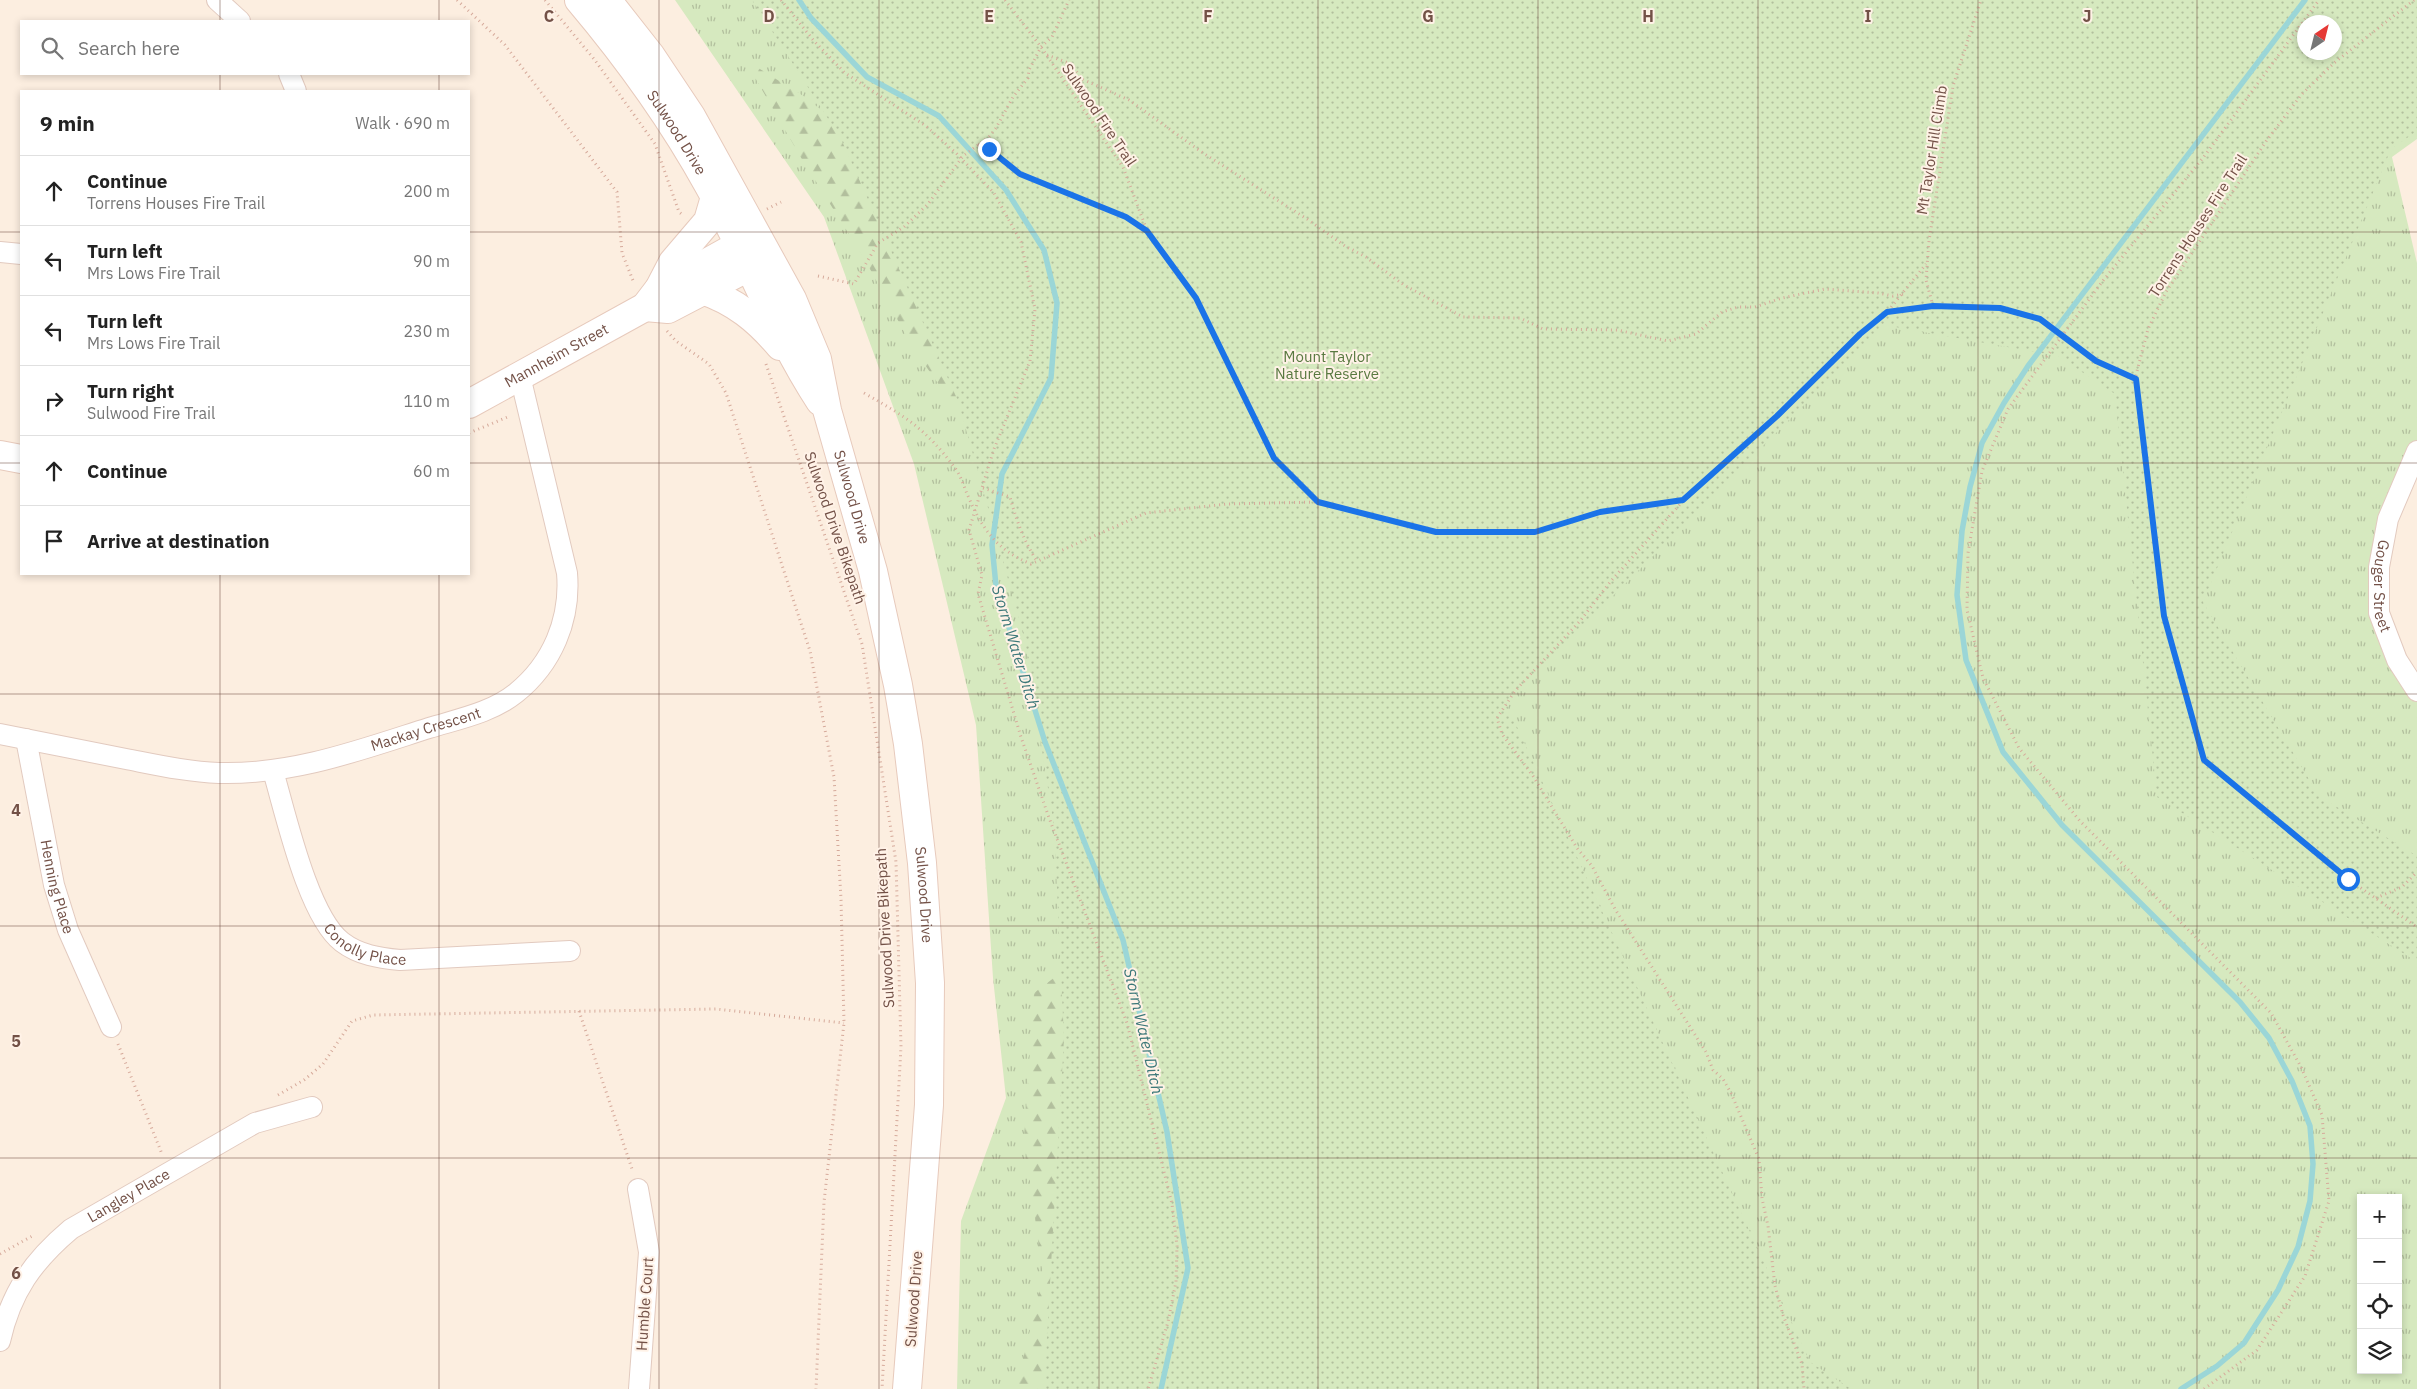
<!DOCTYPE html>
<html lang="en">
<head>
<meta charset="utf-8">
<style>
	body { margin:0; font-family:"IBM Plex Sans",sans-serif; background:#f6f6f6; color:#222 }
	.controls { position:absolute; right:15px; bottom:15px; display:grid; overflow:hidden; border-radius:0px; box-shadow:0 2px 8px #0003 }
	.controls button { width:45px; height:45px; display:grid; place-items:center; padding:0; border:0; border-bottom:1px solid #e0e0e0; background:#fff; color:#222; font:25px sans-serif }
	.compass { position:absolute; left:2297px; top:15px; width:45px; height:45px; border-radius:50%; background:#fff; box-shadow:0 2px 8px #0003; rotate:35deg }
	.stop { position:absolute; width:15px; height:15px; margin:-11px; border:4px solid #1a73e8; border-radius:50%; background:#fff }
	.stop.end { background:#1a73e8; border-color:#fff; box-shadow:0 1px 5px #0008 }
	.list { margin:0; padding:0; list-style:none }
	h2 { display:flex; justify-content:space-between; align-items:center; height:65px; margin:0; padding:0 20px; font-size:21px }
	h2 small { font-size:16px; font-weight:400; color:#767676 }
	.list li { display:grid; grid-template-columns:32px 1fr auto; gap:15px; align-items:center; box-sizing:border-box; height:70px; padding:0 20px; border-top:1px solid #e0e0e0 }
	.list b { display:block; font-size:19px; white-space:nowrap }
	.list p { margin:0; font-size:16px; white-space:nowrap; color:#767676 }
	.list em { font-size:16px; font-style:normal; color:#767676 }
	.icon { flex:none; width:28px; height:28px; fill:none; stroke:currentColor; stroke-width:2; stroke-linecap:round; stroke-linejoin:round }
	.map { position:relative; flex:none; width:2417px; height:1389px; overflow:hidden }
	.search { position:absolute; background:#fff; box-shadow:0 2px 8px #0003; left:20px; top:20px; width:450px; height:55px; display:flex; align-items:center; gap:12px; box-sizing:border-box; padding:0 18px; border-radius:0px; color:#767676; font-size:19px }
	.panel { position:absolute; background:#fff; box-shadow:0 2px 8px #0003; left:20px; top:90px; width:450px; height:485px; border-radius:0px }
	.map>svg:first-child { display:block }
	.grass { fill:url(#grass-tufts); fill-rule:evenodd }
	.forest { fill:url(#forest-firs) }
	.park { fill:url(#park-dots); fill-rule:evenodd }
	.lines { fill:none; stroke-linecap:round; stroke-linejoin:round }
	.stream { stroke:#9bd6d7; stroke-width:5.5 }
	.street-casing { stroke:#e2cabf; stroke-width:22 }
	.secondary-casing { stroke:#e7cabc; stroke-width:30 }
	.path { stroke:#d6aa9b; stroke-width:3; stroke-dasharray:1 4; stroke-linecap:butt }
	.street { stroke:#fff; stroke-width:20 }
	.secondary { stroke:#fff; stroke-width:28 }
	.path-bridge { stroke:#d6aa9b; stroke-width:3; stroke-dasharray:1 4; stroke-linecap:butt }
	.route { stroke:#1a73e8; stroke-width:6 }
	.grid { fill:none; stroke:#735147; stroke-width:1; stroke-opacity:0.55 }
	.labels { text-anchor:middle; stroke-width:4; stroke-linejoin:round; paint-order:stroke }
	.street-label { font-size:15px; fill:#735147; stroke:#fff2e7 }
	.park-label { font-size:15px; fill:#597940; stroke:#fff2e7 }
	.water-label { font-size:16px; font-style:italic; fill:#3c7879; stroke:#fff2e7 }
	.grid-label { font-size:16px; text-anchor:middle; font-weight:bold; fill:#735147; stroke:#fff2e7; stroke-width:4; stroke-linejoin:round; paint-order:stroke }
</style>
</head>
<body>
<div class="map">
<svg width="2417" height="1389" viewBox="0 0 2417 1389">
	<defs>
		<pattern id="grass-tufts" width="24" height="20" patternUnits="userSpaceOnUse" patternTransform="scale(1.25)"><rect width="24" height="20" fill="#d6e9bf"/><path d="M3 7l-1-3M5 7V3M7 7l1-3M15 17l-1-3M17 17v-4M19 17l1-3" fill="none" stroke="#b2bf9d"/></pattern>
		<pattern id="forest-firs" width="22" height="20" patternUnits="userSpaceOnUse" patternTransform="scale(1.25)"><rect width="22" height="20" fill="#d6e9bf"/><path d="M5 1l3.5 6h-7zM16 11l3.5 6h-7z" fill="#b2bf9d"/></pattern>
		<pattern id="park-dots" width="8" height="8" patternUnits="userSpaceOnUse" patternTransform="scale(1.25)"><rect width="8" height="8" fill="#d6e9bf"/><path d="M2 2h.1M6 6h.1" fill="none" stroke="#b2bf9d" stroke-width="1.8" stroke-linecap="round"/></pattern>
	</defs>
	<rect width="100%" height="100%" fill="#fceee0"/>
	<path class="grass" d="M675,0H2417V139L2392,157L2417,263V451L2388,519L2379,613L2417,691V1389H957L961,1221L1006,1098L993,978L976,725L914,464L824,217ZM2304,22H2334V52H2304ZM2361,1198H2398V1370H2361Z"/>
	<g class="forest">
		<path d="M745,60L799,93L860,139L971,430L913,348L864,258L800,156Z"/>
		<path d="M1084,955L1079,1389H1016L1043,1276L1024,1138L1034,993Z"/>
	</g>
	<path class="park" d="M752,0H2417V131L2391,149L2203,602L2319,796L2417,856V962L2157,797L2115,394L2058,356L1884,325L1506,703L1810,1362L1851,1389H1044L1064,1038L1054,826L1024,636L958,401L841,139ZM2304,22H2334V52H2304Z"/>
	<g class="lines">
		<g class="stream">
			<path d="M799,0L811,18L867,77L939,116L1006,190L1044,250L1057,303L1051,378L1002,474L992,545L996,586L1045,742L1123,940L1167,1132L1188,1268L1161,1389"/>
			<path d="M2181,1389L2217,1366L2244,1343L2278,1290L2298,1247L2310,1201L2313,1164L2310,1126L2292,1081L2269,1038L2240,1002L2062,825L2003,752L1966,660L1957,595L1962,531L1970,487L1982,443L2004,403L2028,366L2305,0"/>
		</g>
		<defs>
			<g id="street">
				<path d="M217,0L240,21"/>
				<path d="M289,74L296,91"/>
				<path d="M0,252L21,254"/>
				<path id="s1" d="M2417,451L2388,519L2379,567V613L2397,660L2417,691"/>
				<path id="s2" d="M0,734C42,742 84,751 126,759C157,765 188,772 219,773C293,775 360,750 429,728C458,719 491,713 516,693C552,664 571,620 567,573L520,376"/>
				<path id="s3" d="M26,739L54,885L68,930L111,1027"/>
				<path id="s4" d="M273,771C286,815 308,916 342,942C359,955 379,958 400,960L570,951"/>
				<path d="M638,1189L649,1252L639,1389"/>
				<path id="s5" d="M0,1341C11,1292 33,1261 71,1229L255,1123L312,1107"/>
			</g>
			<g id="secondary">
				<path id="s6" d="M579,0C628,58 672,119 709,186C748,256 776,334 820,401"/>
				<path id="s7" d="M607,0L651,56L691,116L792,299L817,359L827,410L873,571L898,685L908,744L922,863L930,983L929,1105L907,1389"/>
				<path d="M659,289L673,262L708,221L715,197"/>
				<path d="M702,290C735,301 758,320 780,346"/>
				<path d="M645,307L668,309L766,258"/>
				<path id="s8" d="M469,404L645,307L658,290L755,236"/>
				<path d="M0,455L21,459"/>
			</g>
		</defs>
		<use href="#street" class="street-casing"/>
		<use href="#secondary" class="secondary-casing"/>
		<g class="path">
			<path d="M457,0L505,45L617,192L622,253L634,283"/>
			<path d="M545,0L594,59L655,144L679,212L684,216"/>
			<path d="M781,0L814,41L845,73L926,126L957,154L994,193L1021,242L1035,309L1030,361L994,449L969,530L982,575L978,594L1021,737L1048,815L1127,1023L1172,1204L1177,1246L1176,1282L1168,1322L1148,1389"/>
			<path d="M1005,0L1041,47L1123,167L1149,236L1196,298L1274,458L1318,501"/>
			<path d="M2414,0L2334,63L2302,94L2267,140L2166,292L2148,329L2135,379L2164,616L2204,760L2348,879L2417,927"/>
			<path d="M1047,55L1071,64L1082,79L1129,100L1203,153L1307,219L1345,246L1366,257L1404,285L1463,317L1520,318L1543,329L1617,330L1668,341L1696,334L1722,312L1738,307H1755L1782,298L1825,289L1878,293L1893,296L1903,294"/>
			<path d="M978,144C996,152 1007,167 1023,175C1064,196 1109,205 1147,231"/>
			<path d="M767,209L781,202"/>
			<path d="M818,276L854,284L878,243L904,227L928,204L963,156L989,137L996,128L1013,97L1028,78L1029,70L1041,47L1052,37L1069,0"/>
			<path d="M1933,306L1926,280L1929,241L1953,86L1981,0"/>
			<path d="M1888,311L1926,264"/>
			<path d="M667,331L676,341L709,364L726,393L810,651L834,777L841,899L844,1023L824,1202L816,1389"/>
			<path d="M2070,340L2096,361L2135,379"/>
			<path d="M766,364L862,644L896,862L901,1047L882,1389"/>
			<path d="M864,393C906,417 925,428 955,468C961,476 964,487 968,496C982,528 996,550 1031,564L1146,513L1227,504L1318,502L1436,532H1535L1600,512L1683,500L1777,416L1860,334L1887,312L1933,306L2000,308L2040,319"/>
			<path d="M469,433L510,416"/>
			<path d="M983,488L1010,497C1016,519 1024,542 1037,561"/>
			<path d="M1683,501L1611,581L1580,621L1515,691L1497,718L1502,734L1533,776L1577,848L1592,866L1615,909L1706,1052L1713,1070L1723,1079L1731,1093L1759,1159L1762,1198L1768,1226L1775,1286L1783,1315L1802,1364L1804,1389"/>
			<path d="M2376,898L2402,887L2417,872"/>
			<path d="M579,1011L633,1172"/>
			<path d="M118,1044L162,1154"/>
			<path d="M278,1095L304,1080L323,1064L352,1021L373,1015L716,1009L844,1023"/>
			<path d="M0,1254L34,1235"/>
			<path d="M2204,1389L2257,1350L2305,1276L2329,1201L2322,1115L2301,1067L2271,1013L2080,821L2019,748L1983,678L1967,610L1968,553L1982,471L2008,409L2102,282L2206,154L2319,0"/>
		</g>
		<use href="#street" class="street"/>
		<use href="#secondary" class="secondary"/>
		<path class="path-bridge" d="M2040,319L2070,340"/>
	</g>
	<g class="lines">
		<path class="route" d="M989,149L1020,174L1126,217L1147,231L1196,298L1274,458L1318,502L1436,532H1535L1600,512L1683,500L1777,416L1860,334L1887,312L1933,306L2000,308L2040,319L2096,361L2136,379L2164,616L2204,760L2348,879"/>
	</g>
	<path class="grid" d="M220,0V21M439,0V21M659,0V1389M879,0V1389M1099,0V1389M1318,0V1389M1538,0V1389M1758,0V1389M1978,0V1389M2197,0V1389M220,74V91M439,74V91M0,232H21M469,232H2417M0,463H21M469,463H2417M220,574V1389M439,574V1389M0,694H2417M0,926H2417M0,1158H2417"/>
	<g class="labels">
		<g class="street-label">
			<text transform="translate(1099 115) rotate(56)" y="5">Sulwood Fire Trail</text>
			<text dy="5" stroke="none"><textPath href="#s6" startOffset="165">Sulwood Drive</textPath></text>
			<text transform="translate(1932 150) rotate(-81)" y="5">Mt Taylor Hill Climb</text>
			<text transform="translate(2198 226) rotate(-57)" y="5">Torrens Houses Fire Trail</text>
			<text dy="5" stroke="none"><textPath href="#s8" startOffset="100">Mannheim Street</textPath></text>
			<text dy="5" stroke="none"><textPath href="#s7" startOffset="560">Sulwood Drive</textPath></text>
			<text transform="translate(835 528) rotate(71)" y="5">Sulwood Drive Bikepath</text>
			<text dy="5" stroke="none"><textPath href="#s1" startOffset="142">Gouger Street</textPath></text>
			<text dy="5" stroke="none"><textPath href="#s2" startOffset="435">Mackay Crescent</textPath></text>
			<text dy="5" stroke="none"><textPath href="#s3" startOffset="151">Henning Place</textPath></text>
			<text dy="5" stroke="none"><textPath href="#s7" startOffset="965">Sulwood Drive</textPath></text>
			<text transform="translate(885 928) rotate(-93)" y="5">Sulwood Drive Bikepath</text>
			<text dy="5" stroke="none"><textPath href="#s4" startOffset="209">Conolly Place</textPath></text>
			<text dy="5" stroke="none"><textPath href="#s5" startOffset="202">Langley Place</textPath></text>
			<text transform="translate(914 1299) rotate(-86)" y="5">Sulwood Drive</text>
			<text transform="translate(645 1304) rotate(-86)" y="5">Humble Court</text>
		</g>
		<g class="park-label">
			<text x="1327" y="362">Mount Taylor<tspan x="1327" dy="17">Nature Reserve</tspan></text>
		</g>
		<g class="water-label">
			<text transform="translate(1016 647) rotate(73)" y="6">Storm Water Ditch</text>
			<text transform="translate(1144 1031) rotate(77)" y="6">Storm Water Ditch</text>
		</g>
	</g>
	<g class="grid-label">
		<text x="549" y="22">C</text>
		<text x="769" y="22">D</text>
		<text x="989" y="22">E</text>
		<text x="1208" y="22">F</text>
		<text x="1428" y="22">G</text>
		<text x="1648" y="22">H</text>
		<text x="1868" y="22">I</text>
		<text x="2087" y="22">J</text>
		<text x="16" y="816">4</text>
		<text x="16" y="1047">5</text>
		<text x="16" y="1279">6</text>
	</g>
</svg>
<div class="controls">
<button>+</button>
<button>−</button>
<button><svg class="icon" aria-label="locate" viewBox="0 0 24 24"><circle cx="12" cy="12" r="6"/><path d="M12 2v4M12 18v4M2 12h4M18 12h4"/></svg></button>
<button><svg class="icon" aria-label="layers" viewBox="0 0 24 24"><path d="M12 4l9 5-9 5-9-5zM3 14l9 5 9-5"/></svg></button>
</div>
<svg class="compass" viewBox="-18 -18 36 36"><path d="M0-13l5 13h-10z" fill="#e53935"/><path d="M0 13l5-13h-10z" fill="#767676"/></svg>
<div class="stop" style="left:2348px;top:879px"></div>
<div class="stop end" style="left:989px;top:149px"></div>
<div class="search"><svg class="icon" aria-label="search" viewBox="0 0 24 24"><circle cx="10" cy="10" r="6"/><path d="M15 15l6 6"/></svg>Search here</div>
<section class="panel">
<h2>9 min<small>Walk · 690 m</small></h2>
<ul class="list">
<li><svg class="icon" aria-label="ahead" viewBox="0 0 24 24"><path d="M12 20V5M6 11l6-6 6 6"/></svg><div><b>Continue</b><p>Torrens Houses Fire Trail</p></div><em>200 m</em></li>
<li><svg class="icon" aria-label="left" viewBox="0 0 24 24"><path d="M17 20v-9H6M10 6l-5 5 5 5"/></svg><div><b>Turn left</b><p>Mrs Lows Fire Trail</p></div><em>90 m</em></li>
<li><svg class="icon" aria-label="left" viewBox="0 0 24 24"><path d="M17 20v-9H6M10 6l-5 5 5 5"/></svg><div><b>Turn left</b><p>Mrs Lows Fire Trail</p></div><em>230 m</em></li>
<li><svg class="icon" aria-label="right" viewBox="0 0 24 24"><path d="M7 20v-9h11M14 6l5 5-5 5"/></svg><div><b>Turn right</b><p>Sulwood Fire Trail</p></div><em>110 m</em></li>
<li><svg class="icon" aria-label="ahead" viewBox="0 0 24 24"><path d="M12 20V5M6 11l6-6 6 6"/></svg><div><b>Continue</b></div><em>60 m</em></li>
<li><svg class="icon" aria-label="arrive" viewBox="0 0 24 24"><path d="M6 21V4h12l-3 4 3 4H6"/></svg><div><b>Arrive at destination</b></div></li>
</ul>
</section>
</div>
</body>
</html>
